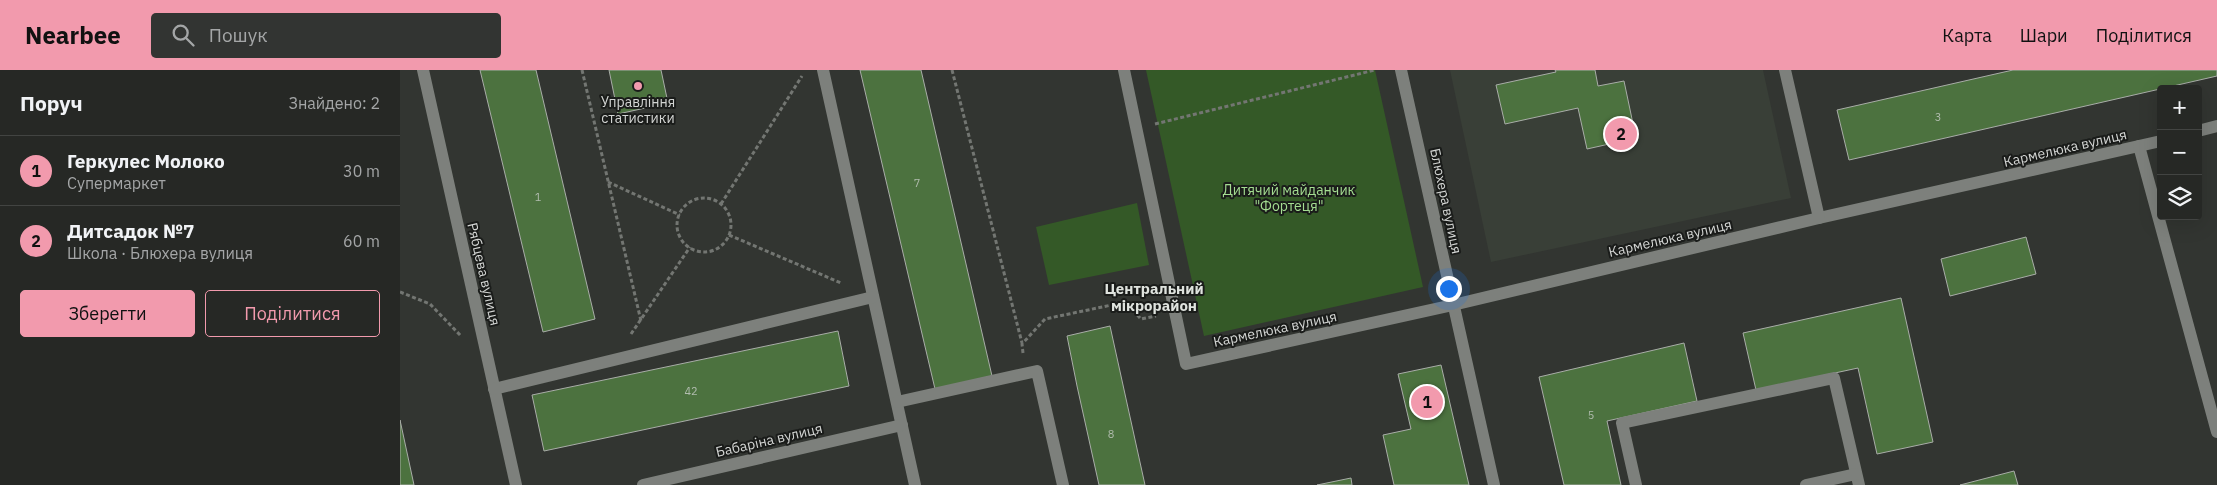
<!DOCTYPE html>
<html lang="uk">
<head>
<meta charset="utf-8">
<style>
	body { margin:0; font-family:"IBM Plex Sans",sans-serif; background:#323432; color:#f1f3f6 }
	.controls { position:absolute; right:15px; top:15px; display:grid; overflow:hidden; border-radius:5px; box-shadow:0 5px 20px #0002 }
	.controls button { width:45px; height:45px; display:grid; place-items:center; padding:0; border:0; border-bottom:1px solid #424442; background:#262825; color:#f1f3f6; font:25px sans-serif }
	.you { position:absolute; left:1048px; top:218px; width:18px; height:18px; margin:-12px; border:4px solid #fff; border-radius:50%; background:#1a73e8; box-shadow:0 0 0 8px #1a73e833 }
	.badge { display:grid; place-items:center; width:32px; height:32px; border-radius:50%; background:#f29aad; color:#111; font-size:16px; font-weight:700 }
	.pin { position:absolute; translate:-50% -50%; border:2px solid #fff; box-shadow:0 1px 5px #0006 }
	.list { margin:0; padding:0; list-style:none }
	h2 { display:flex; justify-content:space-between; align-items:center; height:65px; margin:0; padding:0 20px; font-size:21px }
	h2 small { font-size:16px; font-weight:400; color:#a4a6a7 }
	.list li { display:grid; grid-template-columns:32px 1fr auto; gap:15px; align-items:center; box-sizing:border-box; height:70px; padding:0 20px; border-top:1px solid #424442 }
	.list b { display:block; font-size:19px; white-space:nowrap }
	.list p { margin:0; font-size:16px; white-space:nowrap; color:#a4a6a7 }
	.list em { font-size:16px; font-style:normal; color:#a4a6a7 }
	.actions { display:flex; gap:10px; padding:15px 20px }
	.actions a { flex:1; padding:11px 0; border:1px solid #f29aad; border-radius:5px; text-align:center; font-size:18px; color:#f29aad }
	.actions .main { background:#f29aad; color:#111 }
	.icon { flex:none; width:28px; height:28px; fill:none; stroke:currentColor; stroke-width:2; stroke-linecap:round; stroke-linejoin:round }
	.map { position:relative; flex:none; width:1817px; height:415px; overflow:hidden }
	header { display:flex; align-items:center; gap:30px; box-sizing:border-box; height:70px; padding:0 25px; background:#f29aad; color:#111 }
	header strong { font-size:24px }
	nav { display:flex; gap:28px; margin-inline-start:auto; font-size:18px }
	.search { width:350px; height:45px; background:#323432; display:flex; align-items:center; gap:12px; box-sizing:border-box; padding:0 18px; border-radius:5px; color:#a4a6a7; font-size:19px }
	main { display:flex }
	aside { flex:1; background:#262825 }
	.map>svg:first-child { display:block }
	.built { fill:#393f37 }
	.green { fill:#345927 }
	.building { fill:#4c723f; stroke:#a9ada8 }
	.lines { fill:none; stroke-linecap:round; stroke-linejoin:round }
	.path { stroke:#737672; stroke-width:3; stroke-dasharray:4 2.5; stroke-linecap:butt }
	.minor { stroke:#7d807c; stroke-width:12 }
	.poi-dot { fill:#f29aad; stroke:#1a1c1a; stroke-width:2 }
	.labels { text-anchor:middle; stroke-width:4; stroke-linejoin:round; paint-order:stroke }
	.number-label { font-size:11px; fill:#b1bcae }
	.poi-label { font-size:14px; fill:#d3d5d3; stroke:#1a1c1a }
	.street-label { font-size:14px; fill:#d3d5d3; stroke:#1a1c1a }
	.park-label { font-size:14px; fill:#a4dd91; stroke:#1a1c1a }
	.neighbourhood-label { font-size:15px; font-weight:bold; fill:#dfe3de; stroke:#1a1c1a }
</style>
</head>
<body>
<header>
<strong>Nearbee</strong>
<div class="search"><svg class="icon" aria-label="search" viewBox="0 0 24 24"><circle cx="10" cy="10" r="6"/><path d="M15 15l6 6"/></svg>Пошук</div>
<nav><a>Карта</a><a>Шари</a><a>Поділитися</a></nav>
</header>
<main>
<aside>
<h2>Поруч<small>Знайдено: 2</small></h2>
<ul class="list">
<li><span class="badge">1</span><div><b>Геркулес Молоко</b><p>Супермаркет</p></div><em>30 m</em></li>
<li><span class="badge">2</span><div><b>Дитсадок №7</b><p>Школа · Блюхера вулиця</p></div><em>60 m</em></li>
</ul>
<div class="actions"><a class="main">Зберегти</a><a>Поділитися</a></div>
</aside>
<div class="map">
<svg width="1817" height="415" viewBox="0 0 1817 415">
	<rect width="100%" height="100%" fill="#323531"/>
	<path class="built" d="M1050,0H1363L1391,128L1091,192Z"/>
	<g class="green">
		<path d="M746,0H975L1023,217L804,266Z"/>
		<path d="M737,133L749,195L649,215L636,157Z"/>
	</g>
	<g class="building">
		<path d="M80,0H136L195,249L143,262Z"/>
		<path d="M209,0H261L268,33L218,44Z"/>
		<path d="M460,0H521L592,306L535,319Z"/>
		<path d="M1155,0H1195L1198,16L1224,11L1236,68L1187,79L1178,38L1105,54L1096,15L1156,2Z"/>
		<path d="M1613,0H1817V6L1449,90L1437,40Z"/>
		<path d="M1626,167L1636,204L1550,226L1541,189Z"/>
		<path d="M1501,228L1533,372L1477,384L1458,298L1356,320L1343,263Z"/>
		<path d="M710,256L745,415H699L677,316L667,266Z"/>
		<path d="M438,261L449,316L144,381L132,325Z"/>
		<path d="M1284,273L1297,331L1207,351L1221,415H1164L1139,307Z"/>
		<path d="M1041,295L1069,415H994L983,365L1011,359L998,304Z"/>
		<path d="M0,350L14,415H0Z"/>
		<path d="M1614,401L1618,415H1560Z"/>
		<path d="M951,408L952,415H917Z"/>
	</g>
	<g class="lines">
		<g class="path">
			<path d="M182,0L241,251"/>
			<path d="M552,0L622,273"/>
			<path d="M755,54L975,0"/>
			<path d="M208,112L280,145"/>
			<circle cx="304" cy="155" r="27"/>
			<path d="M321,134L402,6"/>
			<path d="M329,165L441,213"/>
			<path d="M0,222L30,234L61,266"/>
			<path d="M231,264L290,177"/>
			<path d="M623,283L622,274L645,249L726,232L741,249L756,246"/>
		</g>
		<g class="minor">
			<path d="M23,0L116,415"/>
			<path d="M423,0L515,415"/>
			<path d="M724,0L786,294L1053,235L1419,148L1761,71"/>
			<path d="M1001,0L1094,415"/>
			<path d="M1385,0L1419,148"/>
			<path d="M1798,61L1817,56"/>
			<path d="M1739,76L1817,362"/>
			<path d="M94,319L473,227"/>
			<path d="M497,332L637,301L663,415"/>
			<path d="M243,415L502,355"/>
			<path d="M1236,415L1222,353L1434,308L1459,415"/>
			<path d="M1406,415L1456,404"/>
		</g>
	</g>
	<circle class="poi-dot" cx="238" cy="16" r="5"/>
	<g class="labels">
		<g class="number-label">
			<text x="1538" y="51">3</text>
			<text x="517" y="117">7</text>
			<text x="138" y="131">1</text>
			<text x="291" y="325">42</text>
			<text x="1191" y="349">5</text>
			<text x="711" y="368">8</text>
		</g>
		<g class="poi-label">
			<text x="238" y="37">Управління<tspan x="238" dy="16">статистики</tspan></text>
		</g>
		<g class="street-label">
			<text transform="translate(1665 78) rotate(-13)" y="5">Кармелюка вулиця</text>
			<text transform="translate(1046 131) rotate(78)" y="5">Блюхера вулиця</text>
			<text transform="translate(1270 168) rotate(-13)" y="5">Кармелюка вулиця</text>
			<text transform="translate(84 204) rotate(77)" y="5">Рябцева вулиця</text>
			<text transform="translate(875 259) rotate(-12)" y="5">Кармелюка вулиця</text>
			<text transform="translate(369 370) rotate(-13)" y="5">Бабаріна вулиця</text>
		</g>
		<g class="park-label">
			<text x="889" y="125">Дитячий майданчик<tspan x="889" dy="16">"Фортеця"</tspan></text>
		</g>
		<g class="neighbourhood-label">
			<text x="754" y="224">Центральний<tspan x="754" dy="17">мікрорайон</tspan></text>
		</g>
	</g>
</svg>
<div class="controls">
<button>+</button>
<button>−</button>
<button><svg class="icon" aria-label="layers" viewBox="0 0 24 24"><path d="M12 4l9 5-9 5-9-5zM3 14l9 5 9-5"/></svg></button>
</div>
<div class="you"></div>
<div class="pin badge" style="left:1027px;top:332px">1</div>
<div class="pin badge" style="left:1221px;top:64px">2</div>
</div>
</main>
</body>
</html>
